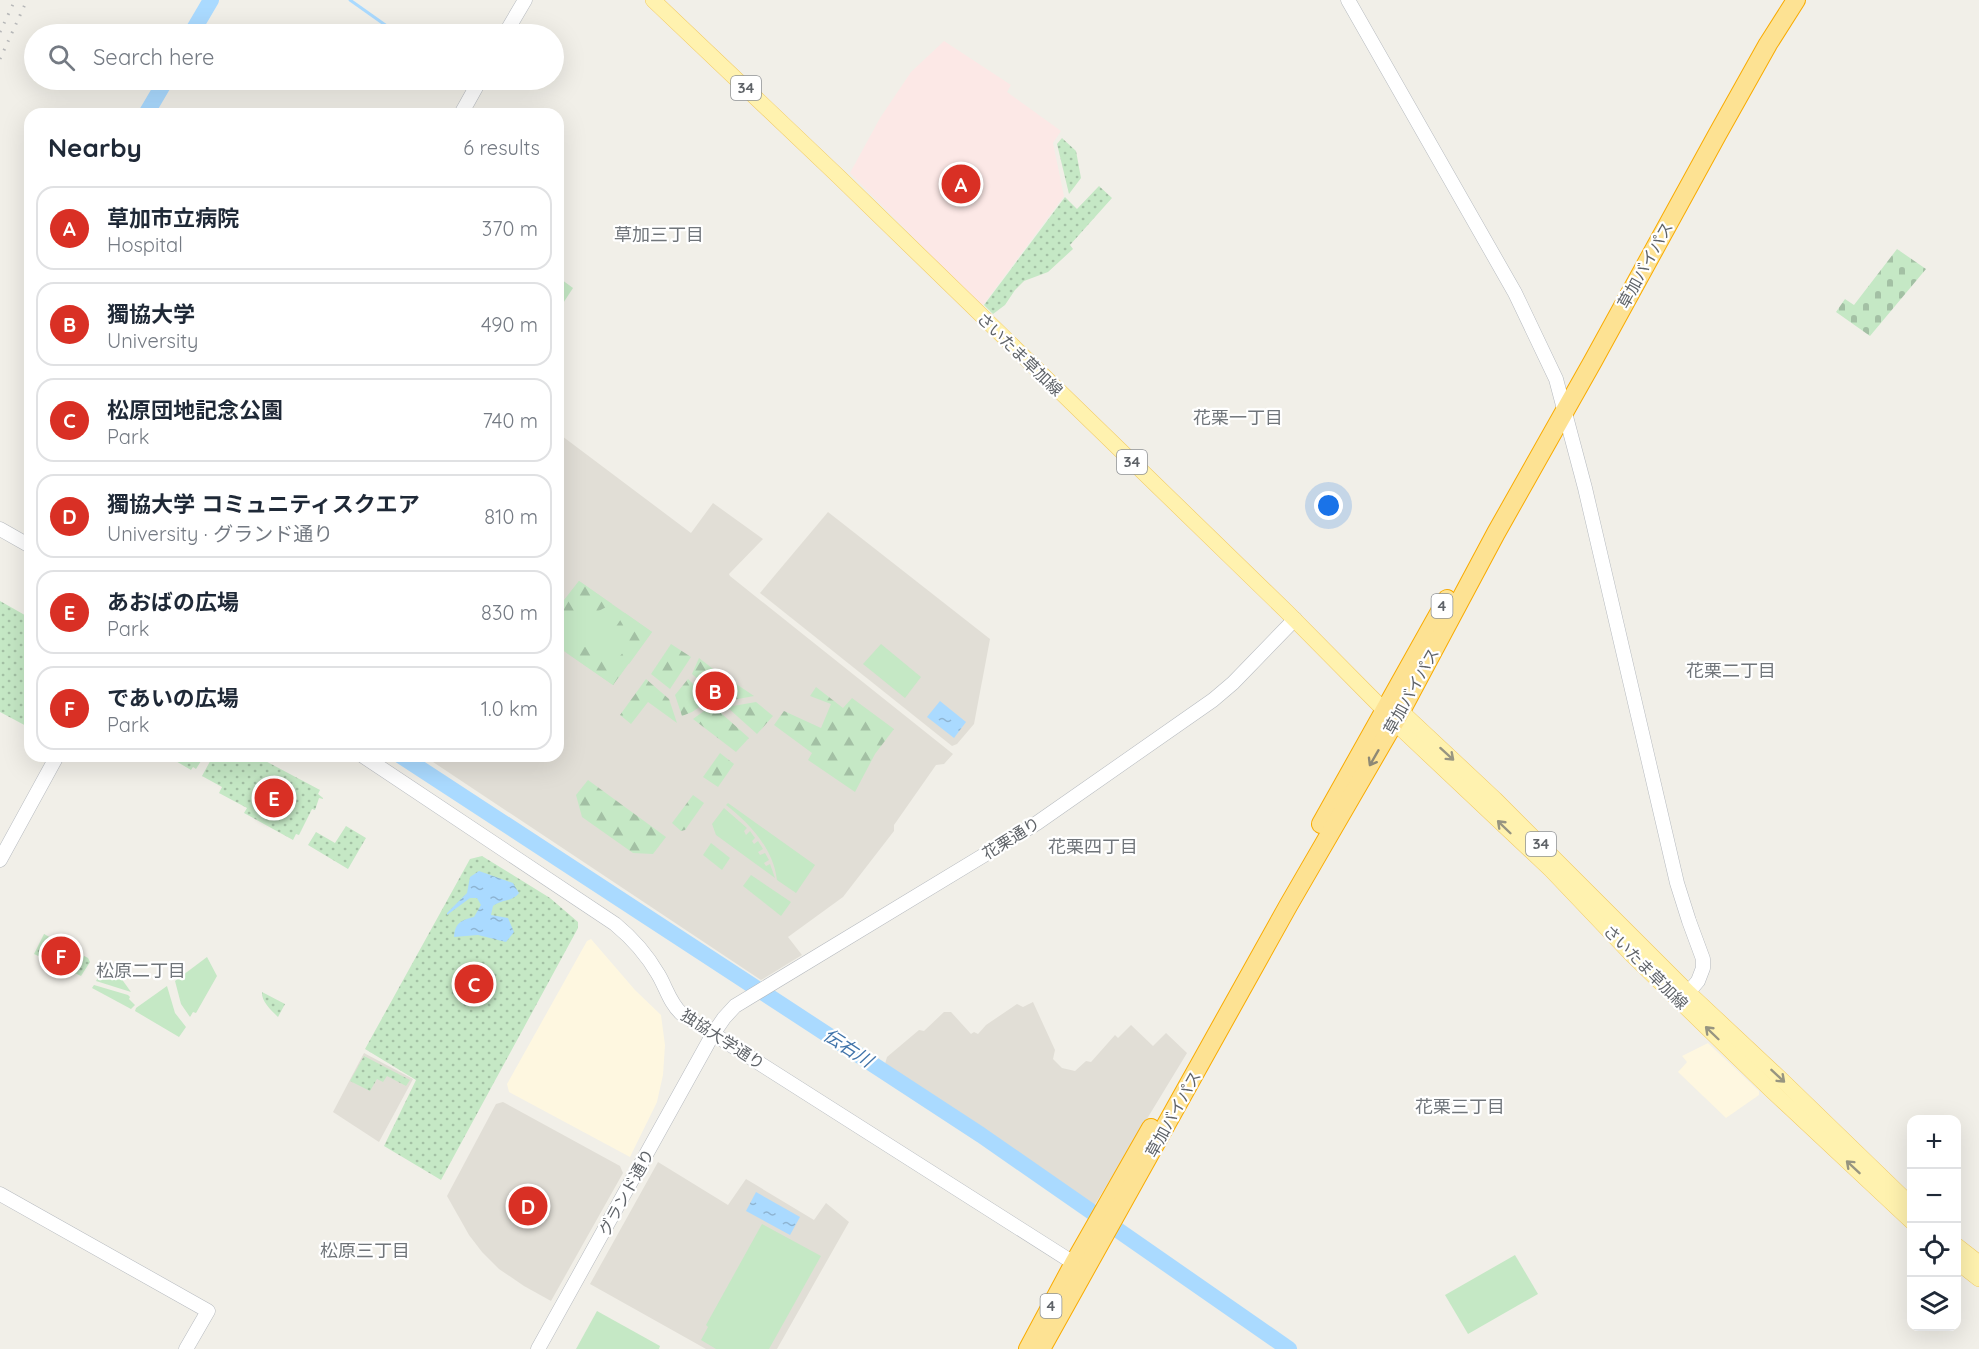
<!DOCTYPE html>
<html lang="en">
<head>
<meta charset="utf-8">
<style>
	body { margin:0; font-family:Quicksand,"Noto Sans JP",sans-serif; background:#f2f2f3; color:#1f2937 }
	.controls { position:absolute; right:18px; bottom:18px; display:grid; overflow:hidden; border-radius:12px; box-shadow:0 6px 24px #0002 }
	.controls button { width:54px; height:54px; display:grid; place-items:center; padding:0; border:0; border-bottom:2px solid #e0e1e3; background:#fff; color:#1f2937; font:30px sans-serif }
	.you { position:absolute; left:1329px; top:506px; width:21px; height:21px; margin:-15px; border:4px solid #fff; border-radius:50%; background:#1a73e8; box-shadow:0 0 0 9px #1a73e833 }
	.badge { display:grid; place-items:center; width:39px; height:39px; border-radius:50%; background:#d93025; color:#fff; font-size:20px; font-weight:700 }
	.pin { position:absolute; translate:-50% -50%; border:3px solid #fff; box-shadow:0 2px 6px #0006 }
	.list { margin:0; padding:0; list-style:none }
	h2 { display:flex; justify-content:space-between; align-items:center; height:78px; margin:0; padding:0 24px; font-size:26px }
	h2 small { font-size:20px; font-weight:400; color:#747a83 }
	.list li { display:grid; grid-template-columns:39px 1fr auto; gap:18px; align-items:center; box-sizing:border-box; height:84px; margin:0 12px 12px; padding:0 12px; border:2px solid #e0e1e3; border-radius:18px }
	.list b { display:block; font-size:22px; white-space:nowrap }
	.list p { margin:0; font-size:20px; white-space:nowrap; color:#747a83 }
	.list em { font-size:20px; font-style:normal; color:#747a83 }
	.icon { flex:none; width:33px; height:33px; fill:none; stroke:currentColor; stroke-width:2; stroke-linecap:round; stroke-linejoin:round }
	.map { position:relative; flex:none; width:1979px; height:1349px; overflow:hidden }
	.search { position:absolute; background:#fff; box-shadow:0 6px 24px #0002; left:24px; top:24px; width:540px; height:66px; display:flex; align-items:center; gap:15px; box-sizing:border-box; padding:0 21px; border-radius:33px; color:#747a83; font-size:22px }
	.panel { position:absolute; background:#fff; box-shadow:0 6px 24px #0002; left:24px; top:108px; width:540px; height:654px; border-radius:18px }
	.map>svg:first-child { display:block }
	.commercial { fill:#fef7e0 }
	.education { fill:#e1ded6 }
	.medical { fill:#fce8e6 }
	.green { fill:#c5e8c5 }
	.forest { fill:url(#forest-firs) }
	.cemetery { fill:url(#cemetery-stones) }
	.park { fill:url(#park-dots) }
	.water { fill:url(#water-ripples) }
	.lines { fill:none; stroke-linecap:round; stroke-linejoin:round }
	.stream { stroke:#aadaff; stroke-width:3 }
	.river { stroke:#aadaff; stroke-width:16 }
	.secondary-casing { stroke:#b6babf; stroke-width:15 }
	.primary-casing { stroke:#f2c960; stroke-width:16 }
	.highway-casing { stroke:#f9ab00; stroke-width:20 }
	.secondary { stroke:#fff; stroke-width:14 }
	.primary { stroke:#fff2af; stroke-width:15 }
	.highway { stroke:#fde293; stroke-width:18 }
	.rail { stroke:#b6b7b8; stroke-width:3; stroke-dasharray:1.5 8; stroke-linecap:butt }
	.oneway { stroke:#979581 }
	.oneway2 { stroke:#8e8975 }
	.labels { text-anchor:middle; stroke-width:4.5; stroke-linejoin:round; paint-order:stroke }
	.shield { fill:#fff; stroke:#8f9295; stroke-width:1.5 }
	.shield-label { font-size:15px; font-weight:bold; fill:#5f6368 }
	.street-label { font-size:16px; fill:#5f6368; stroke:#fff }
	.neighbourhood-label { font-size:18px; fill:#70757a; stroke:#fff }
	.water-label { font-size:18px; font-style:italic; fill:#4174aa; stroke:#fff }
</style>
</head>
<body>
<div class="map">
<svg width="1979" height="1349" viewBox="0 0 1979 1349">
	<defs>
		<pattern id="forest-firs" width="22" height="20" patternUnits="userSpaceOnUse" patternTransform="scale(1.5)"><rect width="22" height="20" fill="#c5e8c5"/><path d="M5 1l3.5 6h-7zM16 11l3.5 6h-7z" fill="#a3c0a4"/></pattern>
		<pattern id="cemetery-stones" width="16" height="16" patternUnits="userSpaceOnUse" patternTransform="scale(1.5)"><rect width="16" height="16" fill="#c5e8c5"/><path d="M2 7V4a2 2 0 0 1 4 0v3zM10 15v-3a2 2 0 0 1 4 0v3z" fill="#a3c0a4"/></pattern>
		<pattern id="park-dots" width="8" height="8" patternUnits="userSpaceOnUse" patternTransform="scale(1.5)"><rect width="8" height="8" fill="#c5e8c5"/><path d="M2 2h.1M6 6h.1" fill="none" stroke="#a3c0a4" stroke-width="1.8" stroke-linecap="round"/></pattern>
		<pattern id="water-ripples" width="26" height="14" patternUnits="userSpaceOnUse" patternTransform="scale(1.5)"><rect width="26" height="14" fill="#aadaff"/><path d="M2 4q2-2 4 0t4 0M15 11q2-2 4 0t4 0" fill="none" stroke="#8eb4d2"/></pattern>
	</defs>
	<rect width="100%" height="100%" fill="#f1efe8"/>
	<g class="commercial">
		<path d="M591,939L635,990L661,1015L665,1045L663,1075L657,1102L630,1157L509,1092L507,1084L587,941Z"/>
		<path d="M1708,1043L1759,1091V1095L1726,1118L1678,1072L1687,1062L1682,1056Z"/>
	</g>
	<g class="education">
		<path d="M558,433L691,533L713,503L763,539L729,574L730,576L953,754L944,764L936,765L894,825V831L843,897L788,937L802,955L761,980L424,756H558Z"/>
		<path d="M828,512L990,639L974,724L957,744L952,746L760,593Z"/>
		<path d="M1033,1002L1055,1050L1053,1059L1062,1068L1075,1071L1086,1061L1091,1062L1115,1035L1118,1038L1131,1025L1153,1046L1166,1033L1187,1053L1094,1206L885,1064L887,1057L919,1030L924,1031L944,1012H951L971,1034L974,1032L978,1034L986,1025L1017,1004L1023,1007Z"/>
		<path d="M364,1053L413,1079L379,1142L333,1112Z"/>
		<path d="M503,1102L620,1166L623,1173L551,1301L524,1286L499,1269L482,1252L469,1235L447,1196L496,1104Z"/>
		<path d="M658,1162L728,1205L746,1179L814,1220L826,1203L849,1222L777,1349H706L590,1284Z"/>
	</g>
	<path class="medical" d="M944,41L1011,85L1007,92L1061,131L1053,143L1064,196L983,305L971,296L850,173L880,118L911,72Z"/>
	<g class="green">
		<path d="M558,277L573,288L558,311Z"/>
		<path d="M579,581L652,632L613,685L558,647V608Z"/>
		<path d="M881,644L921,677L905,698L863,664Z"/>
		<path d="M728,803L815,865L796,893L777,880C773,848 750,824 726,805Z"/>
		<path d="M724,808L747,828L744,831L746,835L750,831L755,838L752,841L754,844L758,841L763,849L758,852L760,855L765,853L769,860L764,863L766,866L770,864L775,878L716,835L712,824Z"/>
		<path d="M711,843L730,858L722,870L703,855Z"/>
		<path d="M751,875L791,902L781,916L743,886Z"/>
		<path d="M207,957L217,976L196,1013L193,1012L190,1017L181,1004L175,981Z"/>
		<path d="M106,963L113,967L131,992L96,981Z"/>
		<path d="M94,985L128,995L130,997L129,999L135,1005L131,1009L92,988Z"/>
		<path d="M167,986L175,1013L186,1027L179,1037L135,1011L136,1008Z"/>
		<path d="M762,1224L821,1256L769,1349H716L701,1340L708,1327L706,1325Z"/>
		<path d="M1515,1255L1538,1294L1468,1334L1445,1295Z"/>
		<path d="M597,1311L660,1346L659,1349H576Z"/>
	</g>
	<g class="forest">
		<path d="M579,581L612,604C601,610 590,616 578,615C571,615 565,612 558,612V608Z"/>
		<path d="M625,613L652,632L629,664L620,656L628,647L627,638L615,628Z"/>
		<path d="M671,644L691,657L670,689L651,674Z"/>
		<path d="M575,647H588L623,671L613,685L567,653Z"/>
		<path d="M699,658L721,675L715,695L692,674Z"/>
		<path d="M726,677L754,696L722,702L718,699Z"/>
		<path d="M646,679L669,699L677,723L648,702L631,724L620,715Z"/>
		<path d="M688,679L710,700L692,712L682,716L675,695Z"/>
		<path d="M816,687L843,708L852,698L894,729L875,754L855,792L808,760L812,753L774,725L784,711L821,728L831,704L810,696Z"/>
		<path d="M756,702L773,716L757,734L727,707Z"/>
		<path d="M712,705L749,738L736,752L693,719Z"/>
		<path d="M720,753L734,764L718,787L703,777Z"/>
		<path d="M588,780L666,837L653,854L633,853L582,817L576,795Z"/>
		<path d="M693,795L704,803L685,830L681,831L672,823Z"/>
	</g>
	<path class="cemetery" d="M1897,249L1926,269L1870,336L1836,312L1845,299L1854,305Z"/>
	<g class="park">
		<path d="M1062,138L1076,151L1081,178L1069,194L1057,144Z"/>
		<path d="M1099,186L1112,198L1070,245L1073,249L1048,272L1024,281L1015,290L1005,305L993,314L984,305L1065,197L1077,209Z"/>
		<path d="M0,601L30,618V728L0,712Z"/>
		<path d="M158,756H193L201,761L196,769L193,767L191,770L169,757L167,761Z"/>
		<path d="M213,756H256L320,790L318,794L323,798V799L319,798L315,810L312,809L299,835L296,834L293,840L244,813L247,808L219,793L222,787L202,776Z"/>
		<path d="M346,826L366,838L348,869L308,845L316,832L335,843Z"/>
		<path d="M482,856L550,898L578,922V928L441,1180L384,1146L416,1080L365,1049L470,859Z"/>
		<path d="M44,934L88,958L90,962L81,976L34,954Z"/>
		<path d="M262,992L285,1004L278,1017C271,1010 261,1001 262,992Z"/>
		<path d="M364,1056L410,1080L406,1086L387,1076L383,1082L377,1079L370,1091L350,1081Z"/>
	</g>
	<g class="water">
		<path d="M940,701L966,722L954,738L927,717Z"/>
		<path d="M479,871L513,883L519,893C512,902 502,899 493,906L491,915L508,918L514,932L506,942L478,935L454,937C455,923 461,920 474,917L481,905L477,898H470L447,915V913L467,893L470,877Z"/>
		<path d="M756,1192L800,1217L790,1235L746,1211Z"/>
	</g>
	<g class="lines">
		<path class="stream" d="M350,0L398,34"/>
		<g class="river">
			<path d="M191,34L211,0"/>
			<path d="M146,114L166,80"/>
			<path d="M401,756L981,1135L1289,1349"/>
		</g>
		<defs>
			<g id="secondary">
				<path d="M1348,0L1515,293L1556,379L1585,488L1677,883L1689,921L1703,959V968L1698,981L1681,1001"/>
				<path d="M505,34L525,0"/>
				<path d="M461,114L480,80"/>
				<path d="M0,529L30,546"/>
				<path d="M363,756L615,924C632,938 647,955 658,974C666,987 670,1004 682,1014L1080,1267"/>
				<path d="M0,860L57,756"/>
				<path d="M0,1194L208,1311L186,1349"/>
				<path d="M538,1349L713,1034L724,1018L735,1006L1037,823L1213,700L1233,683L1295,619"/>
			</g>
			<g id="primary">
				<path d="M653,0L838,176L1287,612L1384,710L1394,722L1551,870L1631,954L1771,1090L1912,1222"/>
				<path d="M1390,710L1401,711L1495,799L1689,993L1783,1081L1912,1206"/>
				<path d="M1956,1245L1979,1263"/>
				<path d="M1956,1261L1979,1279"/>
			</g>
			<g id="highway">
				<path d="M1321,824L1447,599"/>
				<path d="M1028,1349L1074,1263L1151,1128"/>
				<path d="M1041,1349L1288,906L1401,711L1496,533L1593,361L1717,135L1768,44L1796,0"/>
			</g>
		</defs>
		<use href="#secondary" class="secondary-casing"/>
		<use href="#primary" class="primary-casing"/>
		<use href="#highway" class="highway-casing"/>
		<use href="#secondary" class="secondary"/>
		<use href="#primary" class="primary"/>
		<use href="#highway" class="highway"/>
		<g class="rail">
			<path d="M0,32L15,0"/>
			<path d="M0,59L27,0"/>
		</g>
	</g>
	<defs><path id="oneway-shaft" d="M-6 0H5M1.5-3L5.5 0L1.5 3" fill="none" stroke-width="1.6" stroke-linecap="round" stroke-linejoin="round" transform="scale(1.5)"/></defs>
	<g class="oneway">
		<use href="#oneway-shaft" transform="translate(1447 754) rotate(42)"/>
		<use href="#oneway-shaft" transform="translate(1504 827) rotate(-136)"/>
		<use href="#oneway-shaft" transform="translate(1712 1033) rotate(-136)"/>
		<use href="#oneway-shaft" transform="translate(1778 1076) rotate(43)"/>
		<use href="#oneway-shaft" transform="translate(1853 1167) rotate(-137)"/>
	</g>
	<use class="oneway2" href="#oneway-shaft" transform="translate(1374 758) rotate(120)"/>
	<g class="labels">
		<g class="shield">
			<rect x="731" y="76" width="30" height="24" rx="4.5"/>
			<rect x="1117" y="450" width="30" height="24" rx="4.5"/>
			<rect x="1431.5" y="594" width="21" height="24" rx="4.5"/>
			<rect x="1526" y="832" width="30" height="24" rx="4.5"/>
			<rect x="1040.5" y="1294" width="21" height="24" rx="4.5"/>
		</g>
		<g class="shield-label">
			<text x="746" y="93">34</text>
			<text x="1132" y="467">34</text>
			<text x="1442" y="611">4</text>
			<text x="1541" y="849">34</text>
			<text x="1051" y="1311">4</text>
		</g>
		<g class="street-label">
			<text transform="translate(1645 265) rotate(-61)" y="6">草加バイパス</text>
			<text transform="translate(1020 354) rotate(44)" y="6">さいたま草加線</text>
			<text transform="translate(1411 691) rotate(-61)" y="6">草加バイパス</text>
			<text transform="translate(1011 838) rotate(-32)" y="6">花栗通り</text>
			<text transform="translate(1646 967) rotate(45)" y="6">さいたま草加線</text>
			<text transform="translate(723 1039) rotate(33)" y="6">独協大学通り</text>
			<text transform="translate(1173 1114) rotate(-61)" y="6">草加バイパス</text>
			<text transform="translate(626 1192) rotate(-61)" y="6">グランド通り</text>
		</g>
		<g class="neighbourhood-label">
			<text x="659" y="241">草加三丁目</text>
			<text x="1238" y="424">花栗一丁目</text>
			<text x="1731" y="677">花栗二丁目</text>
			<text x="1093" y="853">花栗四丁目</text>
			<text x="141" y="977">松原二丁目</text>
			<text x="1460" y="1113">花栗三丁目</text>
			<text x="365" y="1257">松原三丁目</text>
		</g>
		<g class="water-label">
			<text transform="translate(848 1048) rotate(33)" y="6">伝右川</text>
		</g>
	</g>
</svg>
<div class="controls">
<button>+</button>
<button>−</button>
<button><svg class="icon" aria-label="locate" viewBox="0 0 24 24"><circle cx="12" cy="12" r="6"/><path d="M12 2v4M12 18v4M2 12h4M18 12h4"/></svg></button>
<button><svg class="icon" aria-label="layers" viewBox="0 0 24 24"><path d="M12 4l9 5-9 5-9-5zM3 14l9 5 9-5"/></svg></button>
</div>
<div class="you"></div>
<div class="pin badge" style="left:961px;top:184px">A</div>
<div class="pin badge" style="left:715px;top:691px">B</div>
<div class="pin badge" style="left:474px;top:984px">C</div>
<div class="pin badge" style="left:528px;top:1206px">D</div>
<div class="pin badge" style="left:274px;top:798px">E</div>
<div class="pin badge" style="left:61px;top:956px">F</div>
<div class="search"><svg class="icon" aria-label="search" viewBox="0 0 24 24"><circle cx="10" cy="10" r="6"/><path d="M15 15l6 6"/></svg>Search here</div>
<section class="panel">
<h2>Nearby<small>6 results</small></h2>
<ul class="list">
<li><span class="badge">A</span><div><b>草加市立病院</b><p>Hospital</p></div><em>370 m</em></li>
<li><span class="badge">B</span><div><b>獨協大学</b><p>University</p></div><em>490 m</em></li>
<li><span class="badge">C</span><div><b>松原団地記念公園</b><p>Park</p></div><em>740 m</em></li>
<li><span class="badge">D</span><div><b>獨協大学 コミュニティスクエア</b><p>University · グランド通り</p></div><em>810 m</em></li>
<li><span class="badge">E</span><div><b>あおばの広場</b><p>Park</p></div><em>830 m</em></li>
<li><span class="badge">F</span><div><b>であいの広場</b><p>Park</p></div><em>1.0 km</em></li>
</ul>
</section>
</div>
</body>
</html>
